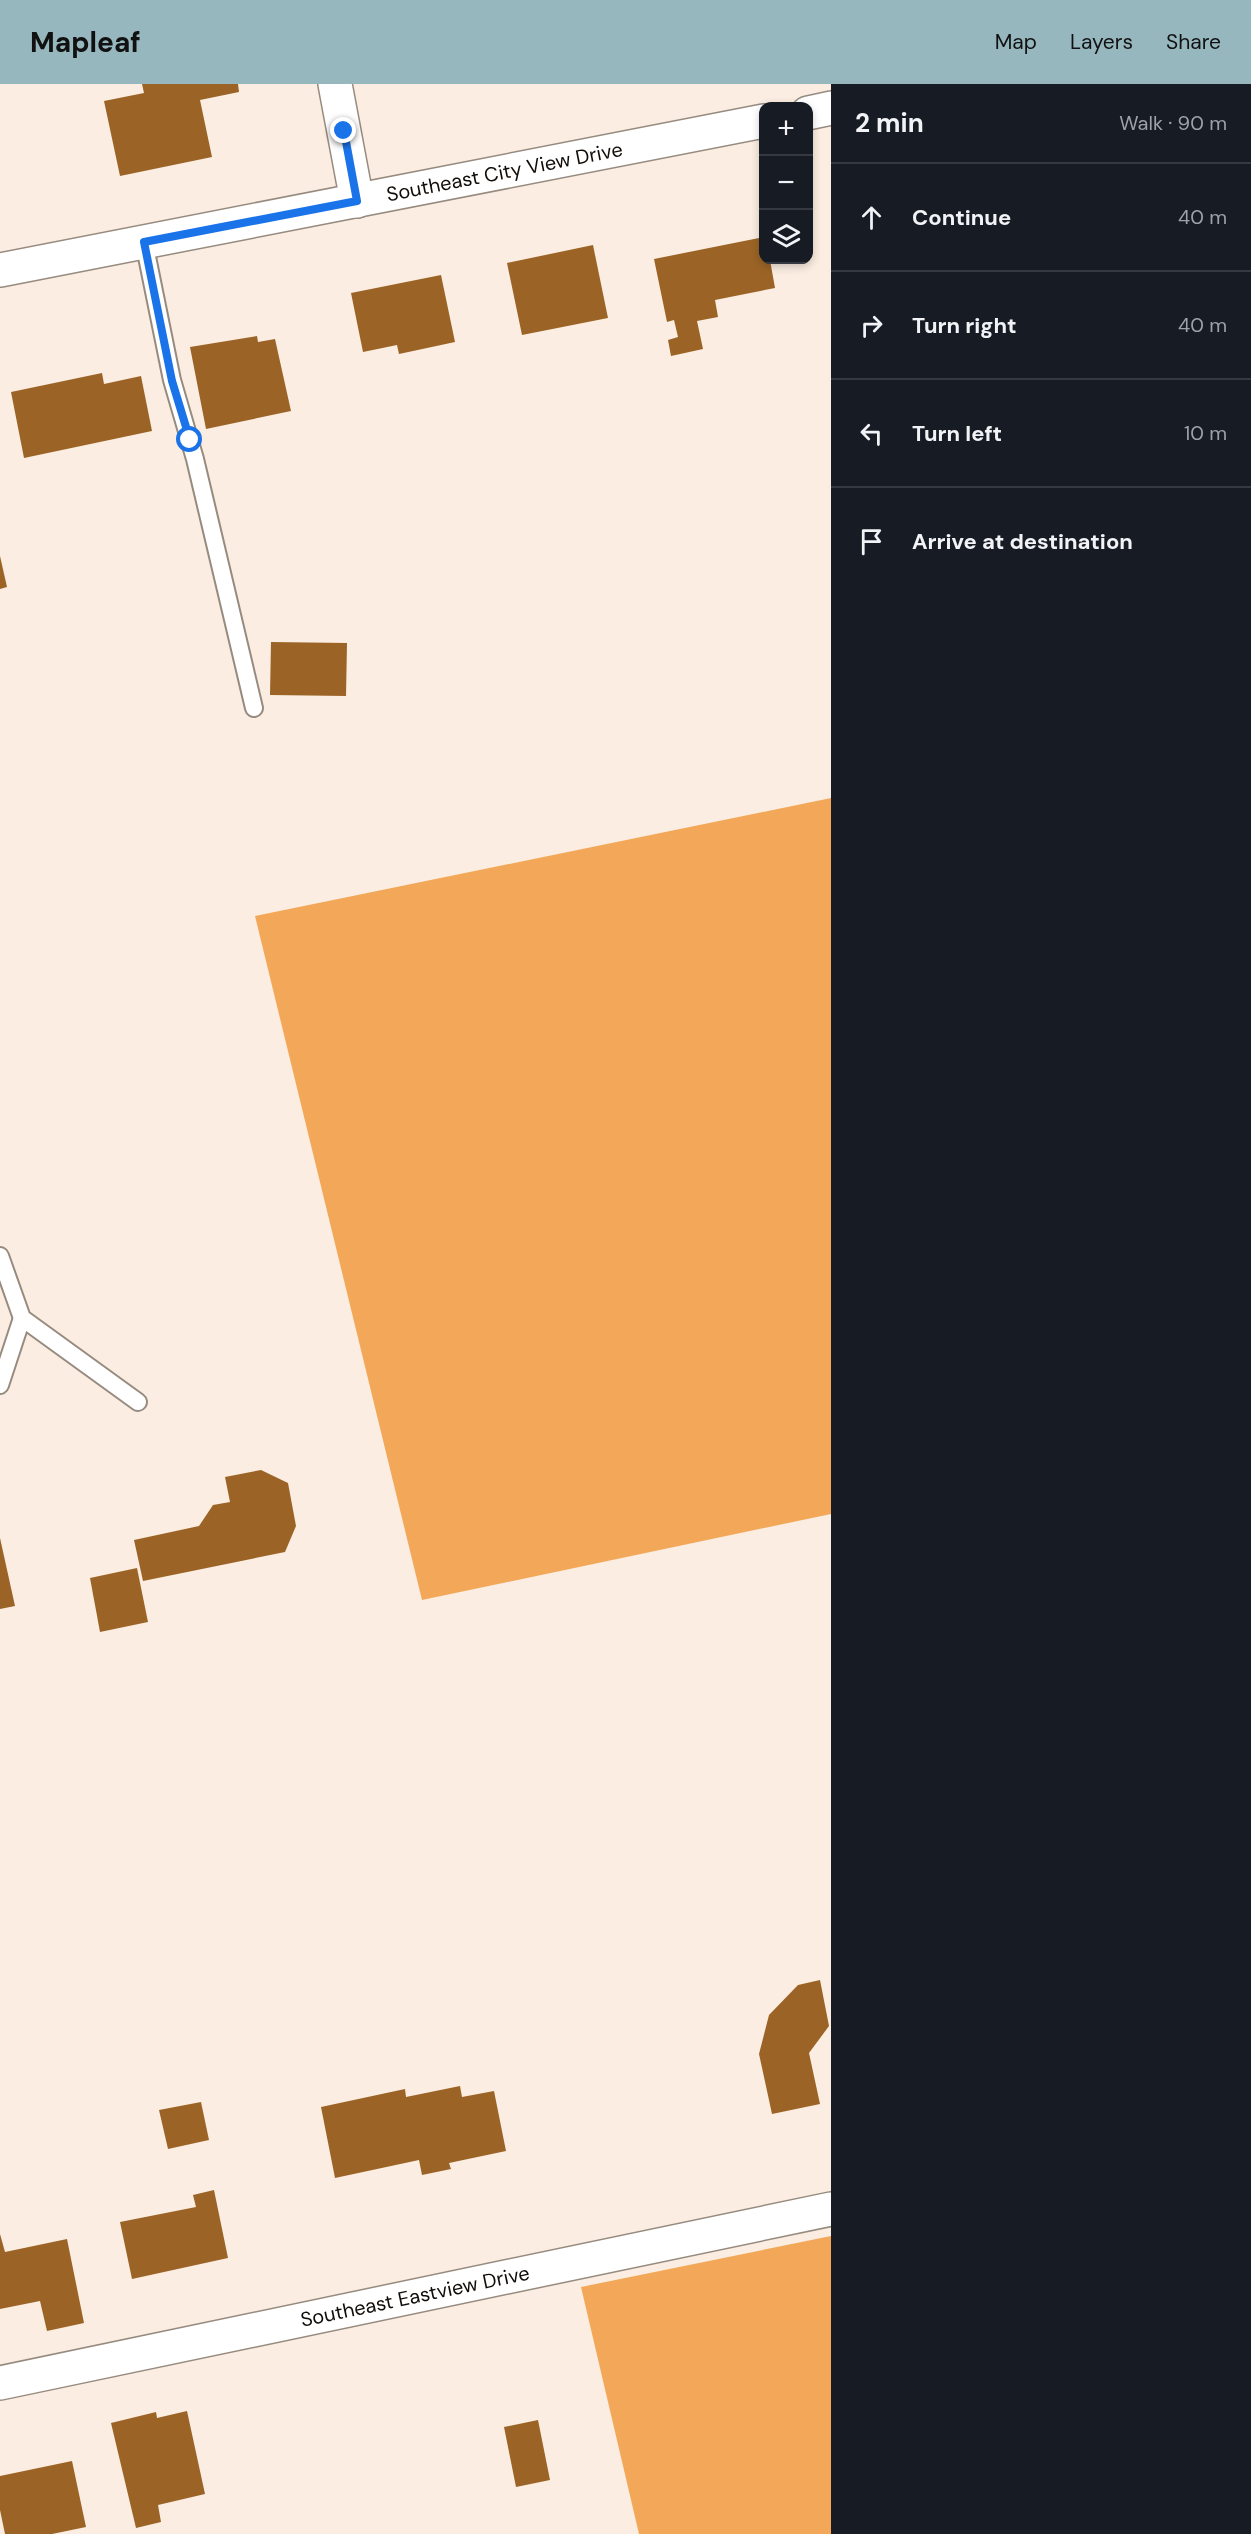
<!DOCTYPE html>
<html lang="en">
<head>
<meta charset="utf-8">
<style>
	body { margin:0; font-family:"DM Sans",sans-serif; background:#20242c; color:#f1f3f6 }
	.controls { position:absolute; right:18px; top:18px; display:grid; overflow:hidden; border-radius:12px; box-shadow:0 3px 9px #0003 }
	.controls button { width:54px; height:54px; display:grid; place-items:center; padding:0; border:0; border-bottom:2px solid #363941; background:#171b24; color:#f1f3f6; font:30px sans-serif }
	.stop { position:absolute; width:18px; height:18px; margin:-14px; border:4px solid #1a73e8; border-radius:50%; background:#fff }
	.stop.end { background:#1a73e8; border-color:#fff; box-shadow:0 2px 6px #0008 }
	.list { margin:0; padding:0; list-style:none }
	h2 { display:flex; justify-content:space-between; align-items:center; height:78px; margin:0; padding:0 24px; font-size:26px }
	h2 small { font-size:20px; font-weight:400; color:#9ea1a6 }
	.list li { display:grid; grid-template-columns:39px 1fr auto; gap:18px; align-items:center; box-sizing:border-box; height:108px; padding:0 24px; border-top:2px solid #363941 }
	.list b { display:block; font-size:22px; white-space:nowrap }
	.list em { font-size:20px; font-style:normal; color:#9ea1a6 }
	.icon { flex:none; width:33px; height:33px; fill:none; stroke:currentColor; stroke-width:2; stroke-linecap:round; stroke-linejoin:round }
	.map { position:relative; flex:none; width:831px; height:2450px; overflow:hidden }
	header { display:flex; align-items:center; gap:36px; box-sizing:border-box; height:84px; padding:0 30px; background:#97b7bf; color:#111 }
	header strong { font-size:28px }
	nav { display:flex; gap:33px; margin-inline-start:auto; font-size:21px }
	main { display:flex }
	aside { flex:1; background:#171b24 }
	.map>svg:first-child { display:block }
	.forest { fill:#f3a859 }
	.building { fill:#9b6426 }
	.lines { fill:none; stroke-linecap:round; stroke-linejoin:round }
	.lane-casing { stroke:#978b7f; stroke-width:20 }
	.street-casing { stroke:#978b7f; stroke-width:36 }
	.lane { stroke:#fff; stroke-width:16 }
	.street { stroke:#fff; stroke-width:33 }
	.route { stroke:#1a73e8; stroke-width:8 }
	.labels { text-anchor:middle; stroke-width:4.5; stroke-linejoin:round; paint-order:stroke }
	.street-label { font-size:20px; fill:#110c08; stroke:#fff }
</style>
</head>
<body>
<header>
<strong>Mapleaf</strong>
<nav><a>Map</a><a>Layers</a><a>Share</a></nav>
</header>
<main>
<div class="map">
<svg width="831" height="2450" viewBox="0 0 831 2450">
	<rect width="100%" height="100%" fill="#fbede1"/>
	<g class="forest">
		<path d="M831,714V1430L422,1516L255,832Z"/>
		<path d="M831,2152V2450H639L581,2203Z"/>
	</g>
	<g class="building">
		<path d="M142,0H238L239,8L200,16L212,73L120,92L104,17L144,9Z"/>
		<path d="M764,153V176H770L775,204L715,216L718,233L697,237L703,265L671,272L668,256L678,253L674,236L667,238L654,175Z"/>
		<path d="M593,161L608,234L522,251L507,179Z"/>
		<path d="M441,191L455,258L399,270L397,261L363,268L351,209Z"/>
		<path d="M257,252L258,258L275,255L291,327L206,345L190,263Z"/>
		<path d="M102,289L104,300L141,292L152,347L24,374L11,308Z"/>
		<path d="M0,472L7,503L0,505Z"/>
		<path d="M271,558L347,559L346,612L270,611Z"/>
		<path d="M261,1386L288,1399L296,1442L285,1468L143,1497L134,1456L199,1442L213,1421L230,1418L225,1393Z"/>
		<path d="M0,1454L15,1522L0,1525Z"/>
		<path d="M137,1484L148,1538L100,1548L90,1494Z"/>
		<path d="M820,1896L829,1942L809,1969L820,2020L772,2030L759,1970L769,1931L798,1901Z"/>
		<path d="M460,2002L462,2013L494,2007L506,2067L449,2079L451,2085L422,2091L419,2076L335,2094L321,2023L405,2005L406,2013Z"/>
		<path d="M201,2018L209,2056L168,2065L159,2026Z"/>
		<path d="M214,2106L228,2174L132,2195L120,2138L196,2123L193,2111Z"/>
		<path d="M0,2150L5,2168L67,2155L84,2239L47,2247L40,2217L0,2225Z"/>
		<path d="M187,2327L205,2410L158,2421L161,2438L136,2444L111,2339L156,2328L157,2334Z"/>
		<path d="M538,2336L550,2396L516,2403L504,2343Z"/>
		<path d="M72,2377L86,2443L52,2450H5L0,2426V2392Z"/>
	</g>
	<g class="lines">
		<defs>
			<g id="lane">
				<path d="M144,158L172,296L195,375L254,624"/>
				<path d="M0,1172L22,1234L138,1318"/>
				<path d="M0,1301L22,1234"/>
			</g>
			<g id="street">
				<path d="M335,0L357,117"/>
				<path d="M808,29L831,24"/>
				<path id="s1" d="M0,186L764,37"/>
				<path id="s2" d="M0,2299L831,2125"/>
			</g>
		</defs>
		<use href="#lane" class="lane-casing"/>
		<use href="#street" class="street-casing"/>
		<use href="#lane" class="lane"/>
		<use href="#street" class="street"/>
	</g>
	<g class="lines">
		<path class="route" d="M190,356L172,297L144,158L357,117L344,47"/>
	</g>
	<g class="labels">
		<g class="street-label">
			<text dy="7" stroke="none"><textPath href="#s1" startOffset="514">Southeast City View Drive</textPath></text>
			<text dy="7" stroke="none"><textPath href="#s2" startOffset="424">Southeast Eastview Drive</textPath></text>
		</g>
	</g>
</svg>
<div class="controls">
<button>+</button>
<button>−</button>
<button><svg class="icon" aria-label="layers" viewBox="0 0 24 24"><path d="M12 4l9 5-9 5-9-5zM3 14l9 5 9-5"/></svg></button>
</div>
<div class="stop" style="left:190px;top:356px"></div>
<div class="stop end" style="left:344px;top:47px"></div>
</div>
<aside>
<h2>2 min<small>Walk · 90 m</small></h2>
<ul class="list">
<li><svg class="icon" aria-label="ahead" viewBox="0 0 24 24"><path d="M12 20V5M6 11l6-6 6 6"/></svg><div><b>Continue</b></div><em>40 m</em></li>
<li><svg class="icon" aria-label="right" viewBox="0 0 24 24"><path d="M7 20v-9h11M14 6l5 5-5 5"/></svg><div><b>Turn right</b></div><em>40 m</em></li>
<li><svg class="icon" aria-label="left" viewBox="0 0 24 24"><path d="M17 20v-9H6M10 6l-5 5 5 5"/></svg><div><b>Turn left</b></div><em>10 m</em></li>
<li><svg class="icon" aria-label="arrive" viewBox="0 0 24 24"><path d="M6 21V4h12l-3 4 3 4H6"/></svg><div><b>Arrive at destination</b></div></li>
</ul>
</aside>
</main>
</body>
</html>
